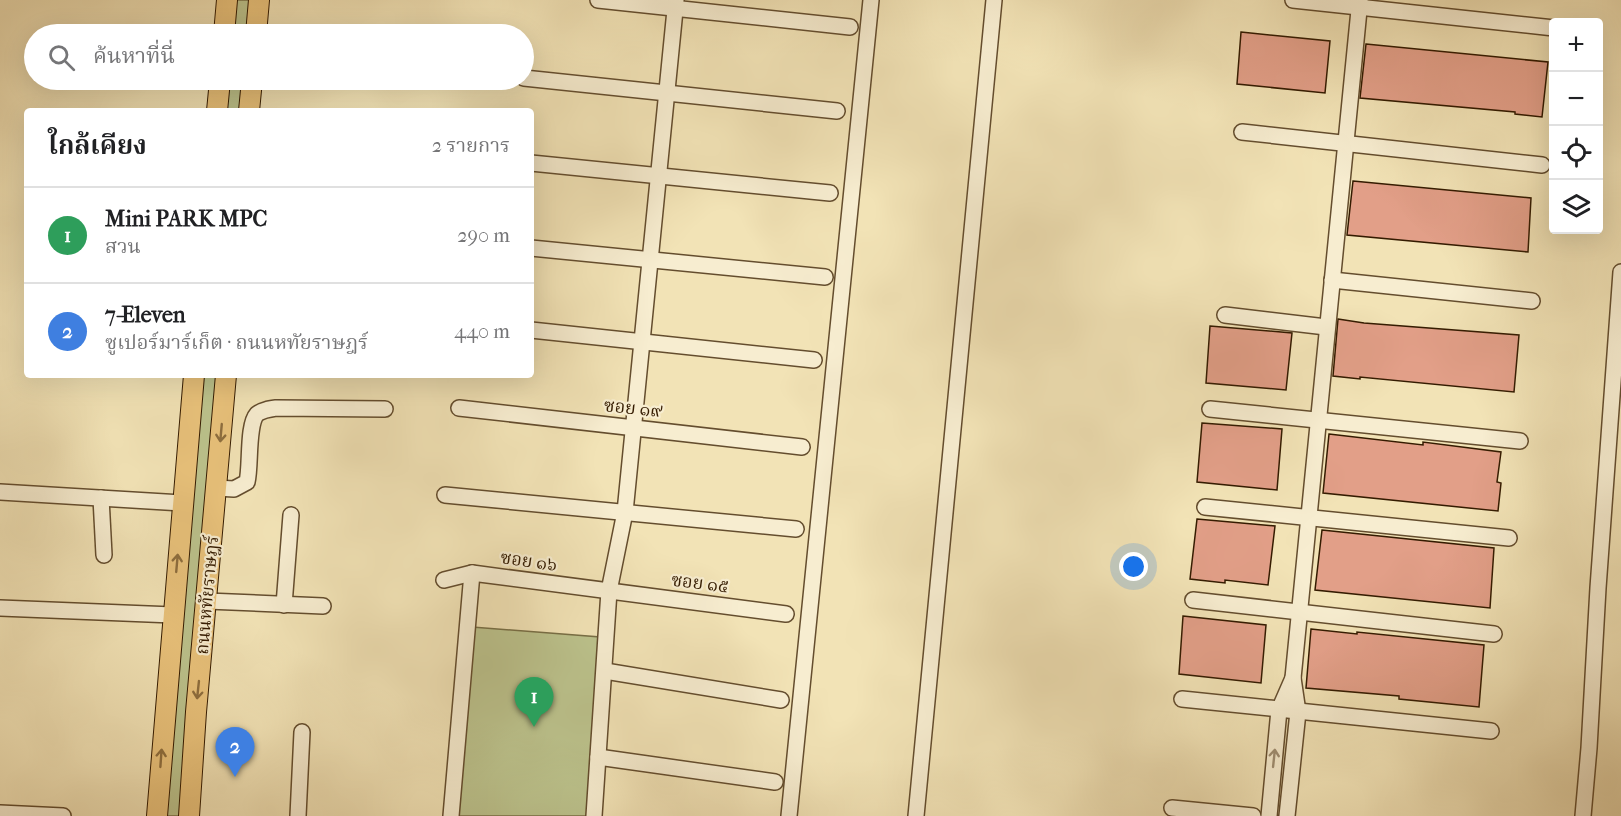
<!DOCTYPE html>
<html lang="th">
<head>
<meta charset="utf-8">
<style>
	body { margin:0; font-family:"IM FELL French Canon","Noto Serif Thai",serif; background:#f2f2f2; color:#202124 }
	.controls { position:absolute; right:18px; top:18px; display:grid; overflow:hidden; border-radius:6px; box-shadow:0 6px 24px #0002 }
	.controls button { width:54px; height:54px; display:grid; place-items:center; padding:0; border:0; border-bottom:2px solid #e0e0e0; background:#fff; color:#202124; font:30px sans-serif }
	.you { position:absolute; left:1134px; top:567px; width:21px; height:21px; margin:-15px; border:4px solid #fff; border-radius:50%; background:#1a73e8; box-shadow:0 0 0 9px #1a73e833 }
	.badge { display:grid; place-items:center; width:39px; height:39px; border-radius:50%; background:#8f2418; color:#fff; font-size:20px; font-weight:700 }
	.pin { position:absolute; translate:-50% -50px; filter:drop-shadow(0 2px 3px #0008) }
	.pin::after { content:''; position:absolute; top:32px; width:21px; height:18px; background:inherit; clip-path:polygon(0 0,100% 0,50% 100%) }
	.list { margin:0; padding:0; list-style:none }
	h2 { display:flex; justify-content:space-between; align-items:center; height:78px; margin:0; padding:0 24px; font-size:26px }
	h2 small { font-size:20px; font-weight:400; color:#757577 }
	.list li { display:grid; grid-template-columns:39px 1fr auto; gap:18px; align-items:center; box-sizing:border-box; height:96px; padding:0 24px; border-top:2px solid #e0e0e0 }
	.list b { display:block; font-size:22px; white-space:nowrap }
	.list p { margin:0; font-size:20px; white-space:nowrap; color:#757577 }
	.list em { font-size:20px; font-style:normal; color:#757577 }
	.icon { flex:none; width:33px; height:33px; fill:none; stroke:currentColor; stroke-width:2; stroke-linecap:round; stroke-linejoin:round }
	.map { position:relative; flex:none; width:1621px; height:816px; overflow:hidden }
	.search { position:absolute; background:#fff; box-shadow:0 6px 24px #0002; left:24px; top:24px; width:510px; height:66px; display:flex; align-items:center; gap:15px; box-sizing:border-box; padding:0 21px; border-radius:33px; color:#757577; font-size:22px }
	.panel { position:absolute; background:#fff; box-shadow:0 6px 24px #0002; left:24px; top:108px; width:510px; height:270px; border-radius:6px }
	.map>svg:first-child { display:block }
	.green { fill:#bcc38d; stroke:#786f46; stroke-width:1.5 }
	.building { fill:#e29f88; stroke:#341b00; stroke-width:1.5 }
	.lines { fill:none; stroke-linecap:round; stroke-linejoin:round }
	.minor-casing { stroke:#644d2e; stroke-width:18 }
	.major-casing { stroke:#341b00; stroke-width:22 }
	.minor { stroke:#f7edd0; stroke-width:15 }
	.major { stroke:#e9c27b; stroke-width:20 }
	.oneway { stroke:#8e6e3e }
	.oneway2 { stroke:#9f8e72 }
	.labels { text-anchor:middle; stroke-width:4.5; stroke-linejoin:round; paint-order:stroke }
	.street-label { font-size:18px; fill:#341b00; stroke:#f7edd0 }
</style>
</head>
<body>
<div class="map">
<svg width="1621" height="816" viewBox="0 0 1621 816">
	<rect width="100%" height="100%" fill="#f2e3b6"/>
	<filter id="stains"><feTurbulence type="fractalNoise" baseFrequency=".00333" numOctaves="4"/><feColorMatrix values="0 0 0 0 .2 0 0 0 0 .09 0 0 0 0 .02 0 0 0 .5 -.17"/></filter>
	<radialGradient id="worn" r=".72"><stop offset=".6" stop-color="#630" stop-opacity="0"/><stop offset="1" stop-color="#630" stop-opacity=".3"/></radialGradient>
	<g class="green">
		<path d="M234,0H251L248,34H231Z"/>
		<path d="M227,80H244L242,111H224Z"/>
		<path d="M200,375H219L182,816H164Z"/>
		<path d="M472,627L613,638L595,816H456Z"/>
	</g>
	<g class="building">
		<path d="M1241,32L1330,41L1325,93L1237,84Z"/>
		<path d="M1366,44L1548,62L1542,117L1515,114V112L1360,98Z"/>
		<path d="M1353,181L1531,198L1528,252L1347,235Z"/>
		<path d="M1338,319L1364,323L1519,335L1514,392L1360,377V379L1333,376Z"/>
		<path d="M1210,326L1292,333L1286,390L1206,383Z"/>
		<path d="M1202,423L1282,429L1277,490L1197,482Z"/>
		<path d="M1329,434L1423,445V442L1501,452L1497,482L1501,483L1498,511L1323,493Z"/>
		<path d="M1197,519L1275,526L1268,585L1225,580V583L1190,579Z"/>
		<path d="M1322,530L1494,548L1490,608L1315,590Z"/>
		<path d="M1183,616L1266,625L1261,683L1179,674Z"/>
		<path d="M1311,629L1357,634V632L1484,645L1479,707L1399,699V696L1306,688Z"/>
	</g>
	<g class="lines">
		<defs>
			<g id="minor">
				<path d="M598,0L850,27"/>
				<path d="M1293,0L1554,28"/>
				<path d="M524,78L837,111"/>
				<path d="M1242,132L1542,165"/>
				<path d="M531,163L830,193"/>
				<path d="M531,248L825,277"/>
				<path d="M1332,280L1532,301"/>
				<path d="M1225,315L1326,327"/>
				<path d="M531,330L814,360"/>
				<path d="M459,408L802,447"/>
				<path d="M1210,409L1520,441"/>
				<path d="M216,488L234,489L247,482C251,466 247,425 257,414C262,410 269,409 276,408L385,409"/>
				<path d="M0,492L182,503"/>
				<path d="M445,495L796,529"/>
				<path d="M101,498L104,555"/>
				<path d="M1205,507L1509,538"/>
				<path d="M444,580L472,573L786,614"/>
				<path d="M1193,600L1494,634"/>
				<path d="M207,601L323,606"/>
				<path d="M284,605L291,515"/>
				<path d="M0,608L173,615"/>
				<path d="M605,671L781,700"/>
				<path d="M1182,699L1491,731"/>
				<path d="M598,757L775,782"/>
				<path d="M1172,808L1253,816"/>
				<path d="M0,813L63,816"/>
				<path d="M298,816L302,732"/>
				<path d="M451,816L472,573"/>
				<path d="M594,816L609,591L625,512L676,0"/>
				<path d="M789,816L871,0"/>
				<path d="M916,816L994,0"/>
				<path d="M1269,816L1279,710L1293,678"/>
				<path d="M1287,816L1298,712L1293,678L1360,0"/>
				<path d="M1583,816L1589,748L1598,588L1621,272"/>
			</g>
			<g id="major">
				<path d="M224,34L227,0"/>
				<path d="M256,34L259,0"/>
				<path d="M217,111L220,80"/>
				<path d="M249,111L252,80"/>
				<path d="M157,816L194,375"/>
				<path d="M189,816L196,712L226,375"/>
			</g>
		</defs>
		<use href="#minor" class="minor-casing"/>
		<use href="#major" class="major-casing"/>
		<use href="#minor" class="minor"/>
		<use href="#major" class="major"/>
	</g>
	<defs><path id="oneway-shaft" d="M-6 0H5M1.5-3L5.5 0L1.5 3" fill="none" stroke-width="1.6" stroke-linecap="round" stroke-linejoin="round" transform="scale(1.5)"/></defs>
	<g class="oneway">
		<use href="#oneway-shaft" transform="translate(221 433) rotate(95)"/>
		<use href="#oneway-shaft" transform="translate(177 563) rotate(-85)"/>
		<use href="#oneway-shaft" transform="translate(198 690) rotate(96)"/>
		<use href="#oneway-shaft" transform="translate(161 758) rotate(-86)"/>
	</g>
	<use class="oneway2" href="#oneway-shaft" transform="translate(1274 758) rotate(-84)"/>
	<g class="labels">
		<g class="street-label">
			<text transform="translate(633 408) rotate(6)" y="6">ซอย ๑๙</text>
			<text transform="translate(529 561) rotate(8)" y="6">ซอย ๑๖</text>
			<text transform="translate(700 583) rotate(7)" y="6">ซอย ๑๕</text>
			<text transform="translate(207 595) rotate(-85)" y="6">ถนนหทัยราษฎร์</text>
		</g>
	</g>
	<rect width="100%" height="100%" filter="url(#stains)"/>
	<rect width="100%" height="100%" fill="url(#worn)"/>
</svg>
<div class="controls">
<button>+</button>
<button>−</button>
<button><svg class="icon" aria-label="locate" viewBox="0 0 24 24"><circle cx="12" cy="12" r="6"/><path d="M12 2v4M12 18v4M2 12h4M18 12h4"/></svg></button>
<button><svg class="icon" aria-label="layers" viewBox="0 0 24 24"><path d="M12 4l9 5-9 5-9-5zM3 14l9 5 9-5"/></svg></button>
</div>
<div class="you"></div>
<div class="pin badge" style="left:534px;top:727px;background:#2e9e5b">1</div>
<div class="pin badge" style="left:235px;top:777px;background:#3f7fe0">2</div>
<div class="search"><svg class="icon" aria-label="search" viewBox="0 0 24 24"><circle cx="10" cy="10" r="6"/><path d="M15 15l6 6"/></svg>ค้นหาที่นี่</div>
<section class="panel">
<h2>ใกล้เคียง<small>2 รายการ</small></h2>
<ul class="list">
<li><span class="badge" style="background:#2e9e5b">1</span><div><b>Mini PARK MPC</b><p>สวน</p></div><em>290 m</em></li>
<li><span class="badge" style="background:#3f7fe0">2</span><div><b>7-Eleven</b><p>ซูเปอร์มาร์เก็ต · ถนนหทัยราษฎร์</p></div><em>440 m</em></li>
</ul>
</section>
</div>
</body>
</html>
